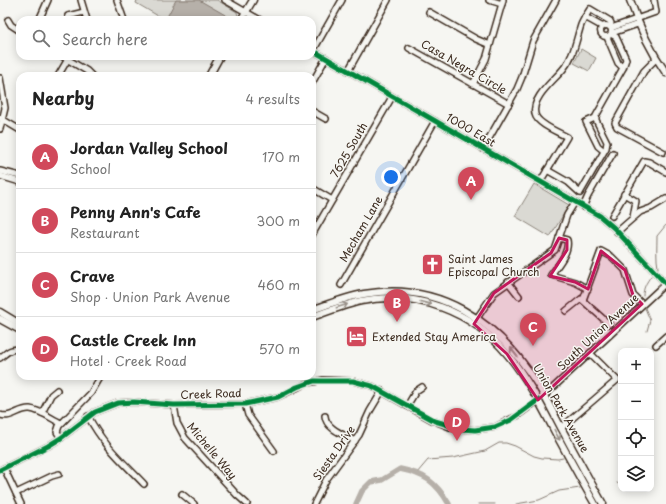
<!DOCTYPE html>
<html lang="en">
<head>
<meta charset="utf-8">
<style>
	body { margin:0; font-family:"Playpen Sans",sans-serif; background:#f6f6f6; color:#222 }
	.controls { position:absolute; right:12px; bottom:12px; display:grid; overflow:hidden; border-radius:8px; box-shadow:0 2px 10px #0003 }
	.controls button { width:36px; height:36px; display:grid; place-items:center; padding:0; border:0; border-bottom:1px solid #e0e0e0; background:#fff; color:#222; font:20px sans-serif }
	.you { position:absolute; left:391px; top:177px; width:14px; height:14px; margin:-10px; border:3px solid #fff; border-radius:50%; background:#1a73e8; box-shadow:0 0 0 6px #1a73e833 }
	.badge { display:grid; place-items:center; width:26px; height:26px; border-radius:50%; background:#d1495b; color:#fff; font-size:13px; font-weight:700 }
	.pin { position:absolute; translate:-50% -33px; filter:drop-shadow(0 1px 2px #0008) }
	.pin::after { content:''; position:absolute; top:21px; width:14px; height:12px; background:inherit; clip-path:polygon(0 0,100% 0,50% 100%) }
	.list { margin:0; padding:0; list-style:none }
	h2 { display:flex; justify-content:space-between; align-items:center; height:52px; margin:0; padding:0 16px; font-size:17px }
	h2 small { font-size:13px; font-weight:400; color:#767676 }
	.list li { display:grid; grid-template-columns:26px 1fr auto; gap:12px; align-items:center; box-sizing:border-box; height:64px; padding:0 16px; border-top:1px solid #e0e0e0 }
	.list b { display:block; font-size:15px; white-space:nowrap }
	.list p { margin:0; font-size:13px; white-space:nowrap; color:#767676 }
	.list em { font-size:13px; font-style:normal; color:#767676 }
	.icon { flex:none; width:22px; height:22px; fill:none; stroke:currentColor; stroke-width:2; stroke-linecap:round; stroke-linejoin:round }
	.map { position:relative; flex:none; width:666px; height:504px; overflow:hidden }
	.search { position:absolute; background:#fff; box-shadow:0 2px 10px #0003; left:16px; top:16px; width:300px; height:44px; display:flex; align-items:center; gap:10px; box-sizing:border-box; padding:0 14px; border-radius:12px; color:#767676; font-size:15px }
	.panel { position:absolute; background:#fff; box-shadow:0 2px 10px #0003; left:16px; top:72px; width:300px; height:308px; border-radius:12px }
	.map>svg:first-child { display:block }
	.green { fill:#dad9d3; stroke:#8a8278 }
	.water { fill:#b6b0a9; stroke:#857a71 }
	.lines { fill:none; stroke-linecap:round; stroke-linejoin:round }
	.stream { stroke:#857a71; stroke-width:1 }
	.river { stroke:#b6b0a9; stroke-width:5.5 }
	.minor-casing { stroke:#3b2a1e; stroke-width:8 }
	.major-casing { stroke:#3b2a1e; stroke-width:9 }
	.minor { stroke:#f6f6f2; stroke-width:5 }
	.major { stroke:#f6f6f2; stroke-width:6 }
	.cycleway-casing { stroke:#f6f6f2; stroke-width:8 }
	.cycleway { stroke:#00873e; stroke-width:5 }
	.oneway { stroke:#989088 }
	.marked { fill:#c2185b; fill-opacity:0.2; stroke:#c2185b; stroke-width:3; stroke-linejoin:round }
	.labels { text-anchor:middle; stroke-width:3; stroke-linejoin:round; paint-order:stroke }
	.street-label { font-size:11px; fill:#3b2a1e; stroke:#f6f6f2 }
	.poi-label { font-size:11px; fill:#3b2a1e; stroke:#f6f6f2; text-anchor:start }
</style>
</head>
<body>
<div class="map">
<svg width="666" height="504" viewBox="0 0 666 504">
	<rect width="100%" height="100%" fill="#f6f6f2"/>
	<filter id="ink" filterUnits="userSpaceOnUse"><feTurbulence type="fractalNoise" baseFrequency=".025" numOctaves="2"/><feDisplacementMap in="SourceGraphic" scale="8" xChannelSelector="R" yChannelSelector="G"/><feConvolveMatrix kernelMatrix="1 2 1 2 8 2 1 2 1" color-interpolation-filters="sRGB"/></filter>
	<g filter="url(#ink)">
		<g class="green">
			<path d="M137,0H217L237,12L238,16L236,20H165L136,3Z"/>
			<path d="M581,49L596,58L589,71L574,63Z"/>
			<path d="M534,184L569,205L550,237L515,216Z"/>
		</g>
		<path class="water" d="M176,0H199L227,16L224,20H172L167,17Z"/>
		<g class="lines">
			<g class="stream">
				<path d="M658,268C656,257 657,247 657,236L666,225"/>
				<path d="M643,296C643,288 646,283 651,276"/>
				<path d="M645,308L650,320L647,331"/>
				<path d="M417,473L428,460L453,458L485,451L499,443H506L515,446L534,456L542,458L558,459L563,458"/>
				<path d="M617,483L621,485"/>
				<path d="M478,504H495"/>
				<path d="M516,504L539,500L559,491L580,488"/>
			</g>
			<path class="river" d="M356,504L362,491L371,482L382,480L400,469C425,474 436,482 449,504"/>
			<defs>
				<g id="minor">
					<path d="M81,0L87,20"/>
					<path d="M117,0L124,20"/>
					<path d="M225,0L260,20"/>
					<path d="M489,0L502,4"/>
					<path d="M429,12L476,39L490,45"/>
					<path d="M68,16L84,12"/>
					<path d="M585,17L603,27"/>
					<path d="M8,20L11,25L20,31"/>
					<path d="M39,20L48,0"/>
					<circle cx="606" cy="31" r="5.5"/>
					<path d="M611,28L656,12L654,0"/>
					<path d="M612,33L638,24"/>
					<path d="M611,34L616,37L626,59L623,68"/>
					<path d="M409,48L509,104"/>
					<path d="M312,50L600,216L614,228L666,284"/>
					<path d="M313,51L342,0"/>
					<path d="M62,56L87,71L92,76"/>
					<path d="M656,59L644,71L615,123L617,127L663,152"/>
					<path d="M348,71L388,0"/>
					<path d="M58,76L68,59"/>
					<path d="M0,78L5,108L0,129"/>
					<path d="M312,83L326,58"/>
					<path d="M473,84L486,59L503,0"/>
					<path d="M312,111L326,119"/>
					<path d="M0,118L20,130"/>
					<path d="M595,118L586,122L598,146L604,151"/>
					<path d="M483,149L517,89L522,77L533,41L556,0"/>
					<path d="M547,170L568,182L580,193L606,148L607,142L596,120V116L623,68L618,63L607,37"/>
					<path d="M0,171L20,176"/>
					<path d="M0,176L20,182"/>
					<path d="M540,182L567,137C558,132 537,124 535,114C531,97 555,80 564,68C574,56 576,40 581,25C583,20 587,14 590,9L610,21L611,23L610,27"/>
					<path d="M312,188L332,200"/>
					<path d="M624,194L636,201L633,217"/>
					<path d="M583,207L588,196L613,153"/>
					<path d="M612,216L644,161L649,162L666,172"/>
					<path d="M617,232L640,212L651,208L666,199"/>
					<path d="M312,235L392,97"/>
					<path d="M559,238L567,240C570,252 557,266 551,275L575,282L588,289"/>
					<path d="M508,282L519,296"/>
					<path d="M341,285L435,121"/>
					<path d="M583,300L601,251L612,257L625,270L633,295L642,304"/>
					<path d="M566,311L581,299L609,324"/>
					<path d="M475,321L494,293L555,250L567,215L575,202"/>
					<path d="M656,345L666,336"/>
					<path d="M0,358C6,353 12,347 20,350"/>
					<path d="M245,404L248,415L274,451"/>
					<path d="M174,405L177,423L185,438L237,495L247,504"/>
					<path d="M407,406L416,391L422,387"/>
					<path d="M42,413L51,395L57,390"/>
					<path d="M0,415C12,419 19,408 30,409C40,410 52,419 61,423"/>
					<path d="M88,416C103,445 122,461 144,484"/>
					<path d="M325,416C326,429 345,435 355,441"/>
					<path d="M561,428L617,380L590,353"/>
					<path d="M61,438L57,432L59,426L91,393L101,376"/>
					<path d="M4,468L21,504"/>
					<path d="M0,470L48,446L61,438L95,412L118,403L134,402L174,405L245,404L278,397L307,383L323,380L353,381L372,386L432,420L450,427L462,429L475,430L495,427L517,416L544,396L666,283"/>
					<path d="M16,493L52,476L59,474"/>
					<path d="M182,494L194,504"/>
					<path d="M314,504L326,480L359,435L370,411L382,391"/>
				</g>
				<g id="major">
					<path d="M630,0C639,27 650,50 666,73"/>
					<path d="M241,20L253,0"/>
					<path d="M209,76L220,56"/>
					<path d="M312,310C329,304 346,297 364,294C439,281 497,321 536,382C547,399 555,417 565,435C577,458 590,481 603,504"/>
					<path d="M0,312L20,324"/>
					<path d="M312,317C328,311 344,305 361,301C416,290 472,311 508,355C527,378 541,405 555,432C568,456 581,480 595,504"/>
					<path d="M0,319L20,330"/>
				</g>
			</defs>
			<use href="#minor" class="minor-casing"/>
			<use href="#major" class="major-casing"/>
			<use href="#minor" class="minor"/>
			<use href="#major" class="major"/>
			<defs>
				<g id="cycleway">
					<path d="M312,50L600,216L614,228L666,284"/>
					<path d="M0,470L48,446L61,438L95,412L118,403L134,402L174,405L245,404L278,397L297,387L314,381H353L372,386L435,421L462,429L475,430L495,427L511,420L538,400"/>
				</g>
			</defs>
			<use href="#cycleway" class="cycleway-casing"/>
			<use href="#cycleway" class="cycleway"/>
		</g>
		<defs><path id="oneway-shaft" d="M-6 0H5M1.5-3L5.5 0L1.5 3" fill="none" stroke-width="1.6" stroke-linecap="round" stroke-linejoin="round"/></defs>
		<g class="oneway">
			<use href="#oneway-shaft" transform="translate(426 303) rotate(14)"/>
			<use href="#oneway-shaft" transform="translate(342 306) rotate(-18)"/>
			<use href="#oneway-shaft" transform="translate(514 352) rotate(-129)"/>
			<use href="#oneway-shaft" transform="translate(557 435) rotate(62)"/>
		</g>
	</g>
	<path class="marked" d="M559,238L567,240V250L550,276L575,282L588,289L601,251L625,270L633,295L642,304L538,400L507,354L474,324L494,293L551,253Z"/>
	<defs>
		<symbol id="church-square" viewBox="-11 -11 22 22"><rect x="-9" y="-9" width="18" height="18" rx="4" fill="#d1495b" stroke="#f6f6f2"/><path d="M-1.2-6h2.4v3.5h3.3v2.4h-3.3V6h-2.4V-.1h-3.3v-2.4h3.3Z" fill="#fff"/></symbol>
		<symbol id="hotel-square" viewBox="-11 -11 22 22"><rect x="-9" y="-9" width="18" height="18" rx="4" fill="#d1495b" stroke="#f6f6f2"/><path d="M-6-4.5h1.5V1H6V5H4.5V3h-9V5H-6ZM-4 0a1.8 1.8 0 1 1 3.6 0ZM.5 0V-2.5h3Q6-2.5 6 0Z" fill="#fff"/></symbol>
	</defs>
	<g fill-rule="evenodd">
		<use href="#church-square" x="420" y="252" width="25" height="25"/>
		<use href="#hotel-square" x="344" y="324" width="25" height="25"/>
	</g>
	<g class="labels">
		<g class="street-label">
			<text transform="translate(464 67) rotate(30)" y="4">Casa Negra Circle</text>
			<text transform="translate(471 130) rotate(30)" y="4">1000 East</text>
			<text transform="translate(349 150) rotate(-60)" y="4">7625 South</text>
			<text transform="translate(361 229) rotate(-60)" y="4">Mecham Lane</text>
			<text transform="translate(598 332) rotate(-43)" y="4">South Union Avenue</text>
			<text transform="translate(211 394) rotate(-2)" y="4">Creek Road</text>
			<text transform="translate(561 408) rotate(60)" y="4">Union Park Avenue</text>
			<text transform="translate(212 451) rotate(50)" y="4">Michelle Way</text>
			<text transform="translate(334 453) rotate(-55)" y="4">Siesta Drive</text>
		</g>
		<g class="poi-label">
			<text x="448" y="263">Saint James<tspan x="448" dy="13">Episcopal Church</tspan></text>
			<text x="372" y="341">Extended Stay America</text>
		</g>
	</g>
</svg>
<div class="controls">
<button>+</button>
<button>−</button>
<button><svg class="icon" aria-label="locate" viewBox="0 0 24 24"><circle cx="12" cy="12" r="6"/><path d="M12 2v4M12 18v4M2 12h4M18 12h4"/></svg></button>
<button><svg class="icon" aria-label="layers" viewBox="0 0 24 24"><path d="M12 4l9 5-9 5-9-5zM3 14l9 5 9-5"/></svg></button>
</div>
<div class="you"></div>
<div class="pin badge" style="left:471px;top:200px">A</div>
<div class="pin badge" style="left:397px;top:322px">B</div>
<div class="pin badge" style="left:533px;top:346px">C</div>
<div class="pin badge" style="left:457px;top:441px">D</div>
<div class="search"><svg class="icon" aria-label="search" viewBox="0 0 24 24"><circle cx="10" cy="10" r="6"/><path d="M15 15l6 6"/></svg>Search here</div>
<section class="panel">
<h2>Nearby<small>4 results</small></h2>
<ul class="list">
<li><span class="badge">A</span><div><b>Jordan Valley School</b><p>School</p></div><em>170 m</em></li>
<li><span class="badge">B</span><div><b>Penny Ann's Cafe</b><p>Restaurant</p></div><em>300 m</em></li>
<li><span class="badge">C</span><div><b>Crave</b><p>Shop · Union Park Avenue</p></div><em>460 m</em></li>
<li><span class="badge">D</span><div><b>Castle Creek Inn</b><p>Hotel · Creek Road</p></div><em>570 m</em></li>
</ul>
</section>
</div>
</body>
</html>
